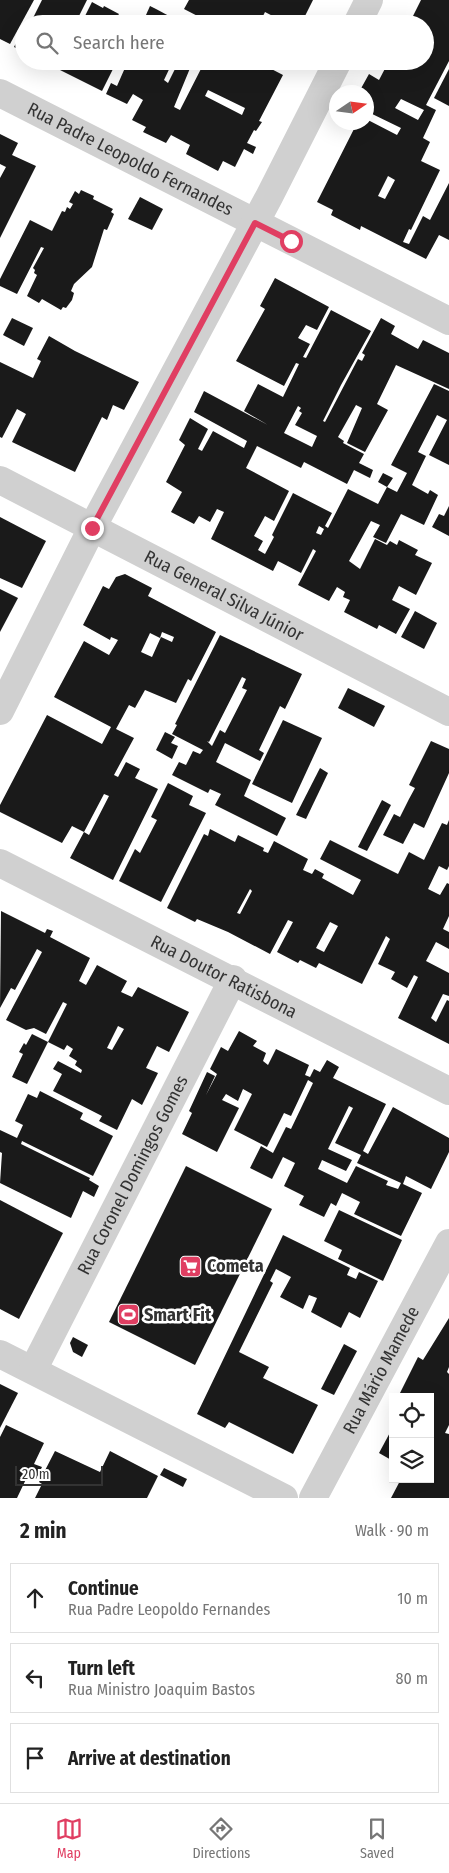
<!DOCTYPE html>
<html lang="en">
<head>
<meta charset="utf-8">
<style>
	body { margin:0; font-family:"Fira Sans Condensed",sans-serif; background:#f2f2f2; color:#222 }
	.controls { position:absolute; right:15px; bottom:15px; display:grid; overflow:hidden; border-radius:0px; box-shadow:0 5px 20px #0002 }
	.controls button { width:45px; height:45px; display:grid; place-items:center; padding:0; border:0; border-bottom:1px solid #e0e0e0; background:#fff; color:#222; font:25px sans-serif }
	.compass { position:absolute; left:329px; top:85px; width:45px; height:45px; border-radius:50%; background:#fff; box-shadow:0 5px 20px #0002; rotate:77deg }
	.scale { position:absolute; left:15px; bottom:12px; width:88px; box-sizing:border-box; padding-left:5px; border:2px solid #333; border-top:0; font-size:14px; line-height:18px; white-space:nowrap; color:#333; -webkit-text-stroke:4px #fff; paint-order:stroke }
	.stop { position:absolute; width:15px; height:15px; margin:-11px; border:4px solid #e03e62; border-radius:50%; background:#fff }
	.stop.end { background:#e03e62; border-color:#fff; box-shadow:0 1px 5px #0008 }
	.list { margin:0; padding:0; list-style:none }
	h2 { display:flex; justify-content:space-between; align-items:center; height:65px; margin:0; padding:0 20px; font-size:21px }
	h2 small { font-size:16px; font-weight:400; color:#767676 }
	.list li { display:grid; grid-template-columns:32px 1fr auto; gap:15px; align-items:center; box-sizing:border-box; height:70px; margin:0 10px 10px; padding:0 10px; border:1px solid #e0e0e0; border-radius:0px }
	.list b { display:block; font-size:19px; white-space:nowrap }
	.list p { margin:0; font-size:16px; white-space:nowrap; color:#767676 }
	.list em { font-size:16px; font-style:normal; color:#767676 }
	.icon { flex:none; width:28px; height:28px; fill:none; stroke:currentColor; stroke-width:2; stroke-linecap:round; stroke-linejoin:round }
	.map { position:relative; flex:none; width:449px; height:1498px; overflow:hidden }
	.search { position:absolute; background:#fff; box-shadow:0 5px 20px #0002; left:15px; right:15px; top:15px; height:55px; display:flex; align-items:center; gap:12px; box-sizing:border-box; padding:0 18px; border-radius:28px; color:#767676; font-size:19px }
	.sheet { height:305px; background:#fff }
	nav { display:flex; justify-content:space-around; align-items:center; box-sizing:border-box; height:70px; border-top:1px solid #e0e0e0; background:#fff; font-size:14px; color:#767676 }
	nav a { display:grid; justify-items:center; gap:2px }
	nav .on { color:#e03e62 }
	.map>svg:first-child { display:block }
	.building { fill:#1a1a1a; fill-rule:evenodd }
	.lines { fill:none; stroke-linecap:round; stroke-linejoin:round }
	.minor { stroke:#d0d0d0; stroke-width:28 }
	.route { stroke:#e03e62; stroke-width:6 }
	.labels { text-anchor:middle; stroke-width:5; stroke-linejoin:round; paint-order:stroke }
	.street-label { font-size:18px; fill:#333; stroke:#fff }
	.poi-label { font-size:18px; font-weight:bold; fill:#333; stroke:#fff; text-anchor:start }
</style>
</head>
<body>
<div class="map">
<svg width="449" height="1498" viewBox="0 0 449 1498">
	<rect width="100%" height="100%" fill="#fff"/>
	<g class="building">
		<path d="M0,0H34L10,44L0,39Z"/>
		<path d="M42,0H87L75,24H30Z"/>
		<path d="M189,0H313L301,24H288L265,12L263,16L279,24H213L184,9Z"/>
		<path d="M421,0H449V61L426,105L436,110L423,138L430,142L421,161L440,170L411,230L409,229L403,242L409,244L423,216L430,220L449,183V240L439,235L426,259L361,226L360,230L331,215L333,210L317,202L355,127L346,122H366V119L397,135L401,128L366,111V92H359L369,74L379,80L389,61H425V24H409ZM401,99L424,110L418,120L395,108ZM388,176L395,180L385,199L378,196Z"/>
		<path d="M92,2L103,8L104,6L119,14L117,17L130,24H81Z"/>
		<path d="M150,6L156,9L184,24H142Z"/>
		<path d="M24,28V52L14,47Z"/>
		<path d="M42,61H117L102,91Z"/>
		<path d="M128,61H173L164,80L168,83L179,61H193L174,107L180,110L205,61H256L283,75L259,121L262,122L256,131L254,130L247,143L256,147L253,154L244,149L235,167L223,161L218,171L186,154L190,145L171,135L166,143L143,132L146,127L132,120L143,100L133,94L127,104L106,94L111,83L117,86ZM208,90L245,108L242,115L205,96Z"/>
		<path d="M449,69V106L434,98Z"/>
		<path d="M0,134L18,143L12,155L36,166L0,238V178L6,167L0,164Z"/>
		<path d="M81,190L94,196L93,199L113,209L111,212L114,214L107,230L104,229L92,267L74,284L71,291L74,293L72,300L66,308L63,307L61,310L42,299L39,303L27,296L37,275L34,273L35,270L33,268L44,248L41,247L17,294L0,286V279L30,220L52,231L62,211L65,212L67,207L70,209L73,204L69,202L75,191L79,194Z"/>
		<path d="M140,197L163,209L152,230L128,219Z"/>
		<path d="M275,278L329,307L317,330L306,325L298,338L310,344L303,357L306,358L331,310L371,331L341,385L323,421L325,422L358,359L362,361L365,355L362,353L381,318L395,326L391,334L418,349L423,340L449,353V389L396,365L377,404L388,410L365,452L347,443L362,408L356,405L338,437L344,441L343,443L364,454L359,463L373,470L370,478L354,470L347,484L304,462L301,468L257,446L246,468L289,491L274,521L265,516L254,536L263,541L258,550L265,554L274,537L272,535L293,493L332,513L325,526L328,528L348,489L378,504L387,487L378,482L383,473L393,478L387,487L397,492L407,473L391,465L434,384L449,391V465L429,455L447,420L437,415L418,452L426,456L412,485L428,494L430,490L438,495L424,525L401,514L386,543L373,537L380,525L371,521L349,561L360,569L375,539L387,545L390,541L397,545L399,540L418,550L415,555L432,563L416,595L399,586L392,600L410,609L396,634L379,625L377,629L344,612L350,600L343,597L345,592L337,587L329,601L298,585L316,551L313,549L301,573L278,561L273,571L211,539L224,512L217,509L210,522L199,516L194,524L171,512L182,492L166,482L185,445L179,440L190,418L208,429L198,449L202,451L213,431L244,448L247,441L194,412L204,391L268,425L244,411L258,384L283,397L299,364L296,363L284,386L236,361L265,309L260,306ZM298,406L301,408L299,411L302,413L295,425L317,436L312,447L284,433ZM319,526L324,529L321,535L316,533Z"/>
		<path d="M12,318L33,328L24,346L3,335Z"/>
		<path d="M49,336L75,351L139,382L124,410L113,405L107,420L102,417L75,472L12,442L26,414L17,409L2,438L0,437V362L33,378L41,361L37,359Z"/>
		<path d="M449,506V536L432,527L439,514L444,516Z"/>
		<path d="M0,517L46,541L22,588L0,578Z"/>
		<path d="M125,574L152,588L148,596L216,632L191,681L188,679L176,703L145,690L135,708L129,705L116,729L134,738L114,775L118,777L126,762L140,769L135,778L158,789L113,880L70,858L84,832L72,826L62,843L0,812V805L47,715L102,744L111,727L54,697L84,641L109,655L118,640L111,637L110,640L83,625L103,586L109,589L116,577ZM162,632L174,637L172,642L161,637L152,657L141,652L150,633L160,638ZM104,794L109,796L89,835L84,832Z"/>
		<path d="M0,589L18,598L0,632Z"/>
		<path d="M415,611L437,623L424,649L401,637Z"/>
		<path d="M220,635L302,674L285,709L280,706L259,750L264,753L260,761L225,743L216,762L251,780L244,796L286,818L277,836L215,805L221,794L210,789L208,793L172,775L179,762L186,765L193,751L200,754L203,750L172,734L177,725L175,724ZM242,677L246,679L242,688L247,690L225,733L220,730L212,746L207,741L209,742Z"/>
		<path d="M348,688L385,706L374,727L338,708Z"/>
		<path d="M283,720L322,738L292,803L252,784Z"/>
		<path d="M165,732L175,737L171,743L178,746L172,759L156,750Z"/>
		<path d="M431,741L449,749V773L424,828L414,823L403,844L383,835L394,814L400,817L409,799L415,788L409,785Z"/>
		<path d="M320,768L328,773L306,819L296,815Z"/>
		<path d="M168,783L193,796L189,805L206,813L161,902L119,881L135,849L140,853L157,820L151,817Z"/>
		<path d="M382,800L391,805L367,851L358,847Z"/>
		<path d="M449,820V866L447,870L439,866L428,889L440,895L447,883L449,884V916L443,929L449,932V949L436,942L426,961L449,973V996L443,994L431,1018L436,1022L447,1000L449,1001V1044L398,1018L418,977L414,975L407,988L391,979L395,972L378,964L390,939L386,936L362,984L319,963L316,968L300,960L298,963L277,952L293,922L288,920L270,954L228,932L197,919L195,922L167,908L204,834L208,836L210,829L235,842L238,835L264,848L263,851L268,853L274,841L308,859L303,870L312,874L315,869L324,874L322,878L353,895L361,880L320,859L330,840L398,874L409,852L424,860L442,823L447,825ZM250,889L252,891L240,914L237,913ZM330,922L338,926L324,952L316,948Z"/>
		<path d="M1,911L45,933L47,929L53,931L50,937L90,958L79,981L86,985L97,965L127,981L121,992L132,997L138,987L189,1012L169,1052L157,1046L146,1068L158,1073L142,1105L132,1099L117,1130L99,1121L102,1116L53,1091L62,1074L53,1069L58,1061L81,1073L82,1070L75,1065L77,1061L69,1056L73,1049L67,1045L64,1050L48,1042L67,1004L63,1002L46,1034L34,1028L26,1030L6,1020L42,952L37,949L15,990L11,988L0,1008ZM118,1026L124,1029L112,1050L107,1048Z"/>
		<path d="M239,1031L257,1041L253,1046L266,1053L263,1061L268,1065L276,1049L309,1065L305,1075L310,1077L314,1069L320,1072L327,1060L339,1067L333,1078L386,1104L363,1151L368,1154L393,1107L449,1138V1152L431,1189L406,1176L403,1184L422,1193L401,1236L354,1214L360,1202L342,1193L336,1206L331,1203L324,1217L299,1205L304,1196L284,1186L295,1163L283,1157L272,1179L250,1168L261,1146L273,1153L286,1127L291,1129L313,1083L308,1080L291,1116L284,1113L267,1147L234,1130L252,1094L243,1089L238,1101L226,1094L222,1100L239,1108L217,1152L182,1134L192,1113L189,1111L207,1072L215,1076L206,1095L217,1074L210,1069L221,1047L228,1051ZM349,1106L353,1108L335,1143L361,1155L357,1163L401,1183L398,1189L386,1185L388,1181L356,1166L347,1183L318,1169L322,1160L346,1171L352,1160L328,1149Z"/>
		<path d="M32,1034L48,1042L27,1084L12,1077L23,1054L19,1052L24,1043L26,1045Z"/>
		<path d="M40,1091L83,1113L80,1119L113,1136L93,1176L22,1141L21,1144L90,1178L89,1180L99,1186L94,1197L83,1191L71,1218L0,1183L2,1153L0,1152V1130L17,1138L23,1125L15,1121L28,1094L37,1098Z"/>
		<path d="M186,1166L272,1209L195,1365L109,1322Z"/>
		<path d="M0,1200L63,1233L19,1319L0,1309Z"/>
		<path d="M339,1210L402,1240L383,1281L338,1259L342,1250L324,1241Z"/>
		<path d="M283,1235L350,1268L347,1275L356,1279L359,1272L378,1281L360,1318L349,1312L341,1328L311,1312L317,1298L309,1295L303,1309L280,1297L291,1277L276,1269L270,1281L273,1283L239,1352L269,1367L263,1378L318,1405L293,1454L229,1422L225,1428L197,1414Z"/>
		<path d="M449,1318V1367L447,1372L449,1374V1425L445,1433L449,1434V1498H391L401,1479H430V1397H398L418,1357L423,1360Z"/>
		<path d="M73,1337L88,1345L82,1357L73,1352L70,1343Z"/>
		<path d="M344,1344L357,1351L334,1395L321,1389Z"/>
		<path d="M0,1384L18,1393L0,1428Z"/>
		<path d="M6,1425L44,1443L34,1464L42,1467L36,1479L28,1475L17,1498H0V1437Z"/>
		<path d="M393,1427V1461L379,1453Z"/>
		<path d="M55,1451L100,1472L110,1451L158,1476L147,1498H35L42,1484L39,1482Z"/>
		<path d="M164,1468L187,1479L183,1487L160,1475Z"/>
	</g>
	<g class="lines">
		<g class="minor">
			<path d="M357,24L369,0"/>
			<path id="s1" d="M0,93L449,321"/>
			<path id="s2" d="M0,480L449,712"/>
			<path d="M0,711L92,528L269,197L338,61"/>
			<path id="s3" d="M0,863L449,1091"/>
			<path d="M0,1354L284,1498"/>
			<path id="s4" d="M33,1370L233,979"/>
			<path id="s5" d="M313,1498L449,1243"/>
		</g>
	</g>
	<g class="lines">
		<path class="route" d="M92,528L255,223L291,241"/>
	</g>
	<defs>
		<symbol id="supermarket-square" viewBox="-11 -11 22 22"><rect x="-9" y="-9" width="18" height="18" rx="4" fill="#e03e62" stroke="#fff"/><path d="M-6-5.5h2.5l.6 2H6L4.5 2H-2.5L-4.4-4H-6ZM-1.5 3.2a1.3 1.3 0 1 0 .1 0ZM3 3.2a1.3 1.3 0 1 0 .1 0Z" fill="#fff"/></symbol>
		<symbol id="stadium-square" viewBox="-11 -11 22 22"><rect x="-9" y="-9" width="18" height="18" rx="4" fill="#e03e62" stroke="#fff"/><path d="M0-5a6.5 5 0 1 0 0 10a6.5 5 0 1 0 0-10ZM-3.5-1.8h7v3.6h-7Z" fill="#fff"/></symbol>
	</defs>
	<g fill-rule="evenodd">
		<use href="#supermarket-square" x="178" y="1254" width="25" height="25"/>
		<use href="#stadium-square" x="116" y="1302" width="25" height="25"/>
	</g>
	<g class="labels">
		<g class="street-label">
			<text dy="6" stroke="none"><textPath href="#s1" startOffset="146">Rua Padre Leopoldo Fernandes</textPath></text>
			<text dy="6" stroke="none"><textPath href="#s2" startOffset="252">Rua General Silva Júnior</textPath></text>
			<text dy="6" stroke="none"><textPath href="#s3" startOffset="251">Rua Doutor Ratisbona</textPath></text>
			<text dy="6" stroke="none"><textPath href="#s4" startOffset="219">Rua Coronel Domingos Gomes</textPath></text>
			<text dy="6" stroke="none"><textPath href="#s5" startOffset="145">Rua Mário Mamede</textPath></text>
		</g>
		<g class="poi-label">
			<text x="207" y="1272">Cometa</text>
			<text x="144" y="1321">Smart Fit</text>
		</g>
	</g>
</svg>
<div class="controls">
<button><svg class="icon" aria-label="locate" viewBox="0 0 24 24"><circle cx="12" cy="12" r="6"/><path d="M12 2v4M12 18v4M2 12h4M18 12h4"/></svg></button>
<button><svg class="icon" aria-label="layers" viewBox="0 0 24 24"><path d="M12 4l9 5-9 5-9-5zM3 14l9 5 9-5"/></svg></button>
</div>
<svg class="compass" viewBox="-18 -18 36 36"><path d="M0-13l5 13h-10z" fill="#e53935"/><path d="M0 13l5-13h-10z" fill="#767676"/></svg>
<div class="scale">20 m</div>
<div class="stop" style="left:291px;top:241px"></div>
<div class="stop end" style="left:92px;top:528px"></div>
<div class="search"><svg class="icon" aria-label="search" viewBox="0 0 24 24"><circle cx="10" cy="10" r="6"/><path d="M15 15l6 6"/></svg>Search here</div>
</div>
<section class="sheet">
<h2>2 min<small>Walk · 90 m</small></h2>
<ul class="list">
<li><svg class="icon" aria-label="ahead" viewBox="0 0 24 24"><path d="M12 20V5M6 11l6-6 6 6"/></svg><div><b>Continue</b><p>Rua Padre Leopoldo Fernandes</p></div><em>10 m</em></li>
<li><svg class="icon" aria-label="left" viewBox="0 0 24 24"><path d="M17 20v-9H6M10 6l-5 5 5 5"/></svg><div><b>Turn left</b><p>Rua Ministro Joaquim Bastos</p></div><em>80 m</em></li>
<li><svg class="icon" aria-label="arrive" viewBox="0 0 24 24"><path d="M6 21V4h12l-3 4 3 4H6"/></svg><div><b>Arrive at destination</b></div></li>
</ul>
</section>
<nav>
<a class="on"><svg class="icon" aria-label="map" viewBox="0 0 24 24"><path d="M3 6l6-2 6 2 6-2v14l-6 2-6-2-6 2zM9 4v14M15 6v14"/></svg>Map</a>
<a><svg class="icon" aria-label="directions" viewBox="0 0 24 24"><path d="M12 3l9 9-9 9-9-9zM9 14v-3h6M13 9l2 2-2 2"/></svg>Directions</a>
<a><svg class="icon" aria-label="saved" viewBox="0 0 24 24"><path d="M7 4h10v16l-5-4-5 4z"/></svg>Saved</a>
</nav>
</body>
</html>
